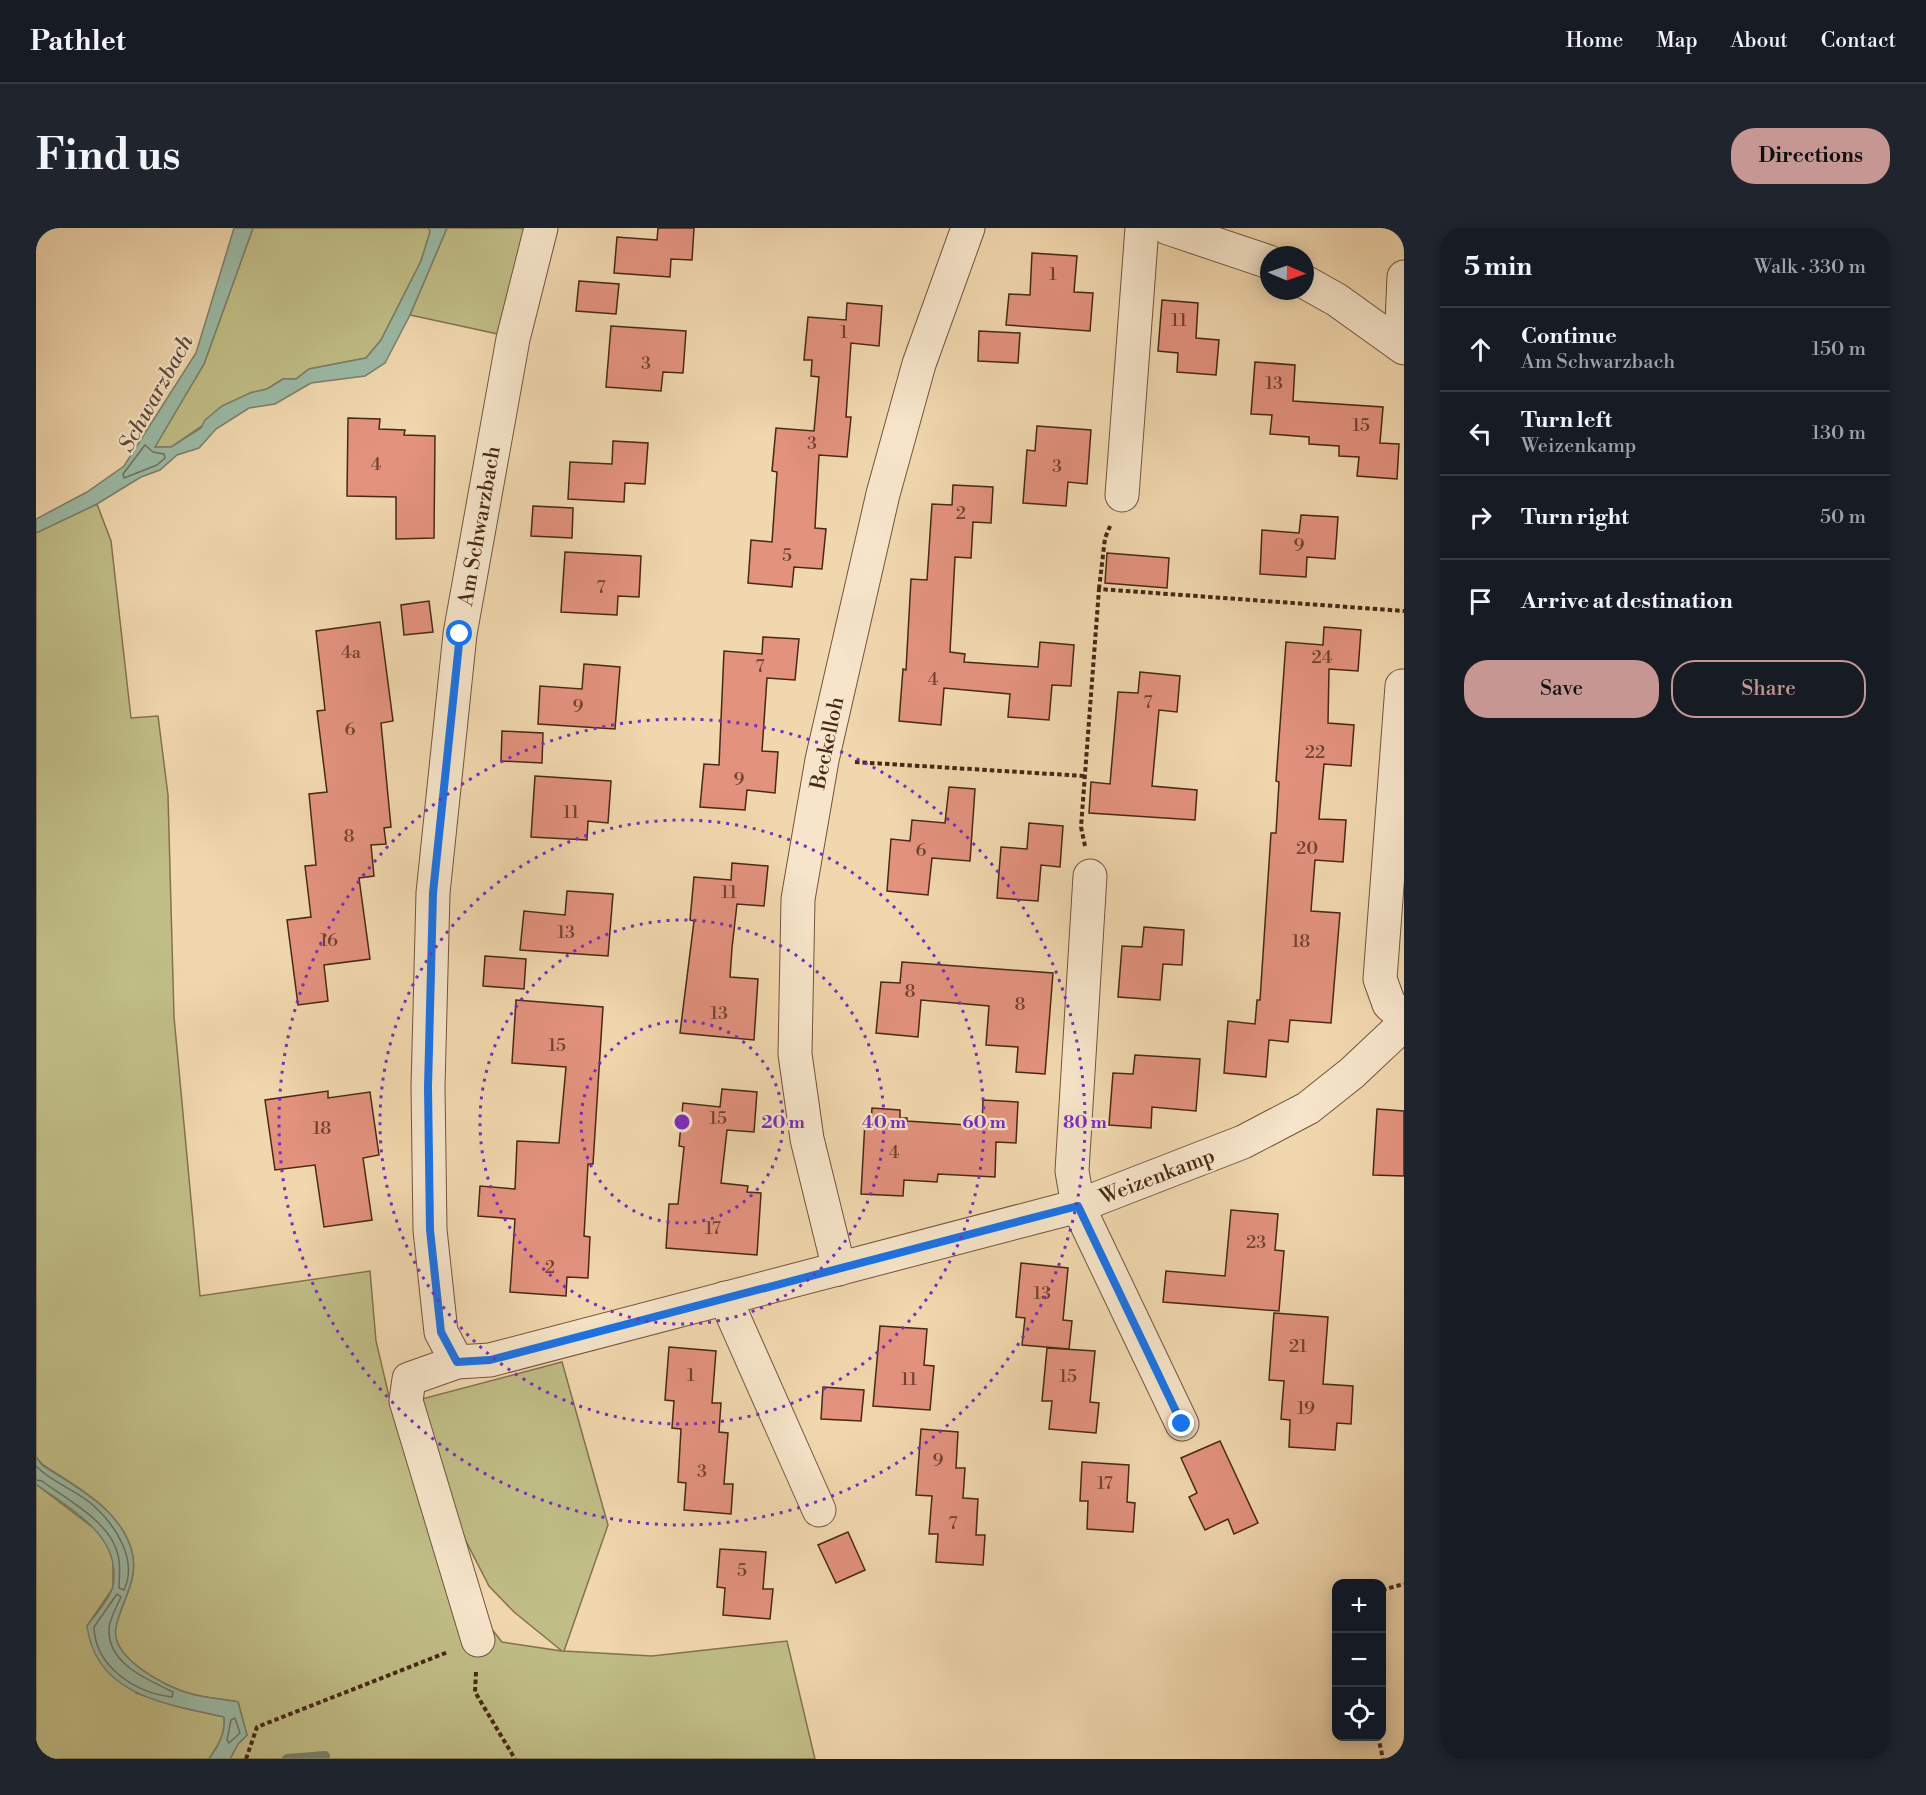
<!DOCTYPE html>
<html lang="en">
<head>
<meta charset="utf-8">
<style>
	body { margin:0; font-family:"Libre Bodoni",serif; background:#20242c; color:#f1f3f6 }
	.controls { position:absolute; right:18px; bottom:18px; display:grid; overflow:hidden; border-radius:12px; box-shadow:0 3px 15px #0003 }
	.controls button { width:54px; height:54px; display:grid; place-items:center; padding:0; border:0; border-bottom:2px solid #363941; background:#171b24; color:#f1f3f6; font:30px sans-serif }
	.compass { position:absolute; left:1224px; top:18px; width:54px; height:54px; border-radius:50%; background:#171b24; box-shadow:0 3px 15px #0003; rotate:92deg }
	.stop { position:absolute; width:18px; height:18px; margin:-14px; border:4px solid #1a73e8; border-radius:50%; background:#fff }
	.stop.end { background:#1a73e8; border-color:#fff; box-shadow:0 2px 6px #0008 }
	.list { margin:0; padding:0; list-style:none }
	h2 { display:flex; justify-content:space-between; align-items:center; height:78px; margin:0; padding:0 24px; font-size:26px }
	h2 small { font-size:20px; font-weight:400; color:#9ea1a6 }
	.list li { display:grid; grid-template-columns:39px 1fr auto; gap:18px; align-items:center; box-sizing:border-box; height:84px; padding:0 24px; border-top:2px solid #363941 }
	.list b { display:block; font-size:22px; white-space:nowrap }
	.list p { margin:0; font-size:20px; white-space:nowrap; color:#9ea1a6 }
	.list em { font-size:20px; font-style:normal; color:#9ea1a6 }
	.actions { display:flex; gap:12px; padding:18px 24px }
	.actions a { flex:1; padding:14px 0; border:2px solid #c59692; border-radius:24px; text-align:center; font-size:21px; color:#c59692 }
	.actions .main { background:#c59692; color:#111 }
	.icon { flex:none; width:33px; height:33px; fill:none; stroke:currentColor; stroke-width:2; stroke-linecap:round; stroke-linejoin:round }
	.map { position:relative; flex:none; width:1368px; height:1531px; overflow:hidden; border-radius:24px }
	header { display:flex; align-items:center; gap:36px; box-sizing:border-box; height:84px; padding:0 30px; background:#171b24; border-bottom:2px solid #363941 }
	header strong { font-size:28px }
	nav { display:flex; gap:33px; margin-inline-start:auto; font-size:21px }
	.intro { display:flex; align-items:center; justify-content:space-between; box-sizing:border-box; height:144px; padding:0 36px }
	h1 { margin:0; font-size:42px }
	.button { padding:15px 27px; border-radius:24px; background:#c59692; color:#111; font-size:21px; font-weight:700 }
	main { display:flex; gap:36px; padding:0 36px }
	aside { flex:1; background:#171b24; border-radius:24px; box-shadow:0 3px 15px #0003 }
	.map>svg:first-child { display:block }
	.green { fill:#c0bd86; stroke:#84724e; stroke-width:1.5 }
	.water { fill:#9bbaa6; stroke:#7a806c; stroke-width:1.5 }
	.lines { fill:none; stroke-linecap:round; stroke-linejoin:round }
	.shore { stroke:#72715e; stroke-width:1.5 }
	.stream { stroke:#7a806c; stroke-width:10 }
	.building { fill:#e3927e; stroke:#482816; stroke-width:1.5 }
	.minor-casing { stroke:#72543c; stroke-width:35 }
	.path { stroke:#482816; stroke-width:4; stroke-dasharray:4.5 3; stroke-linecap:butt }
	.minor { stroke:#f6e5ca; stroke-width:33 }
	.route { stroke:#1a73e8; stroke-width:8 }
	.ring { fill:none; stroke:#7b2cbf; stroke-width:3; stroke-dasharray:3 6 }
	.labels { text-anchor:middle; stroke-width:4.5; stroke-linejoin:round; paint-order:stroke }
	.number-label { font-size:18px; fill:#6f4230 }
	.street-label { font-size:21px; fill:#482816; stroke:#f6e5ca }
	.water-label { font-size:22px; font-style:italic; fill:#5d4c3a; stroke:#f6e5ca }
	.centre { fill:#7b2cbf; stroke:#f6e5ca; stroke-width:3 }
	.ring-label { font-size:18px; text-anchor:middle; font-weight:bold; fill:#7b2cbf; stroke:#f6e5ca; stroke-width:4.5; stroke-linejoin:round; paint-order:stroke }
</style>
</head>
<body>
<header>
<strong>Pathlet</strong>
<nav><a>Home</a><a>Map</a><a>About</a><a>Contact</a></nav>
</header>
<div class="intro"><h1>Find us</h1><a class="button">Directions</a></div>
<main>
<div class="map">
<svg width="1368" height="1531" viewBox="0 0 1368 1531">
	<rect width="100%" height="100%" fill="#f1d7ae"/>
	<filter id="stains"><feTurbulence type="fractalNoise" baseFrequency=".00333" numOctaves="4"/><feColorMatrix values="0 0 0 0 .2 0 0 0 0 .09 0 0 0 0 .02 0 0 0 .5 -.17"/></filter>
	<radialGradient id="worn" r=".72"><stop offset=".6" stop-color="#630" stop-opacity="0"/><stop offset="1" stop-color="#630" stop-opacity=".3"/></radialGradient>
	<g class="green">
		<path d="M217,0H393L394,4L385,33L345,112L330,130L273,141L260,151H247L231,161L214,165L135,219H118L168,136Z"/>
		<path d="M411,0H489L462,106L374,87Z"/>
		<path d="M61,276L75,313L95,490L122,488L132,567L138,789L164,1068L334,1043L340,1113L356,1181L407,1340L466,1414L526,1423L478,1384L453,1358L414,1282L382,1172L526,1134L572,1297L528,1423L616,1428L751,1413L779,1531H194L202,1516L211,1507L202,1474C186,1471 168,1470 152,1465C128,1458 73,1429 80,1399C86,1372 103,1353 96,1324C85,1281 40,1259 6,1236L0,1229V305Z"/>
		<path d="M0,1256L59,1301L74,1320L77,1330V1360L51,1398L100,1465L147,1480L188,1489C190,1505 182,1518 173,1531H0Z"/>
	</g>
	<g class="water">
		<path d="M198,0H217L168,136L119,219H135L165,200L169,192L186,178L214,165L231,161L247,151H260L273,141L330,130L345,112L385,33L394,4L393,0H411L374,87L349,135L329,148L275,155L239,176L213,180L180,201L163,220L141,227L124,242L105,249L61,276L0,305V291L51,264L88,238L160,125Z"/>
		<path d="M0,1229L6,1237C40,1259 85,1281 96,1324C103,1353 85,1372 80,1399C73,1429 128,1458 152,1465C168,1470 186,1471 202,1474L211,1507L202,1516L194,1531H173C182,1518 190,1505 188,1489C131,1476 60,1468 51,1398C59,1387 74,1371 77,1358C86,1307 35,1282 0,1256Z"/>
	</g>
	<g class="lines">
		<g class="shore">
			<path d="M109,217L117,224L128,226L129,230L121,237L88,250L87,246Z"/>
			<path d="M0,1238C16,1255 41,1262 58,1278C80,1298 102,1332 88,1362L83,1360C83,1349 85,1337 82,1327C75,1294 31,1272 6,1253L0,1252"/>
			<path d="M81,1366L85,1369C81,1378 74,1390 73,1400C71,1436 111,1451 137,1464L136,1469C100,1465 59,1439 58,1399Z"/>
			<path d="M199,1490L204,1505L193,1515L191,1512L195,1492Z"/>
		</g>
		<path class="stream" d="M251,1531L289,1528"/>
	</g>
	<g class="building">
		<path d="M622,0H658L656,32L635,31L634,49L578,45L581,9L621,12Z"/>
		<path d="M996,25L1041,28L1038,64L1057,65L1054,103L970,97L973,66L994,67Z"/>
		<path d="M543,53L583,56L580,86L540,83Z"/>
		<path d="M1126,72L1162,75L1160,110L1183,112L1180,147L1141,144L1142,125L1122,123Z"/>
		<path d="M811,75L846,78L843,118L815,115L810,189H815L811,229L783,227L779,300L790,301L786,341L758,339L756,359L712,355L715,312L736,314L741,244L736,243L740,200L778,203L783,149L775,148L776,132H768L772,89L810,92Z"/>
		<path d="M575,98L650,103L647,145L627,144L625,163L570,159Z"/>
		<path d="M943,103L984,105L982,135L942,133Z"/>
		<path d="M1219,134L1259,137L1257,173L1347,179L1344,215L1363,216L1361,251L1321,248L1323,229L1303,228V218L1273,216V209L1234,206L1236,187L1215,186Z"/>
		<path d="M312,190L344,191L343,201L369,202L368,207L399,208L398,310L360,311V269L311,268Z"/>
		<path d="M1001,198L1055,202L1051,256L1032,254L1030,278L987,275L991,222L999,223Z"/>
		<path d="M577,213L612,215L609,256L589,255L588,274L532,271L534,234L576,236Z"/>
		<path d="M917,257L957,259L955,295L937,294L935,330L919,329L914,424L929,426L928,434L1002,439L1004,414L1038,417L1035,458L1016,457L1013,492L972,489L974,466L908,460L905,497L863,493L867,441L870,442L875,351L891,352L896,276L916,277Z"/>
		<path d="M497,278L537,280L536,310L495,308Z"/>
		<path d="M1265,287L1302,289L1299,331L1271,329L1270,349L1224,346L1226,302L1263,305Z"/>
		<path d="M529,324L605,328L603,369L582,368L581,387L525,384Z"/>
		<path d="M1071,325L1133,330L1131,360L1069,355Z"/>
		<path d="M393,373L397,404L368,407L365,377Z"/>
		<path d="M344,394L357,493L345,495L355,599L348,600L350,616L335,617L338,648L323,650L334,731L288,737L292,773L262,777L251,692L275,689L269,638L280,637L273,566L291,564L281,483L289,482L280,403Z"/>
		<path d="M1288,399L1325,402L1322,443L1293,441L1292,495L1318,497L1315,538L1288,536L1283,591L1310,592L1307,634L1279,632L1275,683L1304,685L1295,795L1254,792L1252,814L1233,812L1230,849L1188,845L1192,793L1219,796L1221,772H1224L1235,605H1240L1243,554L1240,553L1250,414L1287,417Z"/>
		<path d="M727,409L763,411L759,452L731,450L726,523L742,524L739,565L711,562L709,582L664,579L668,536L683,537L688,423L726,426Z"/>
		<path d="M548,436L584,439L579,501L502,496L504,458L546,461Z"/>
		<path d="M1104,444L1144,448L1141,484L1123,482L1116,558L1161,562L1159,592L1053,585L1055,554L1074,556L1082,464L1102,465Z"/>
		<path d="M466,503L507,505L506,535L465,533Z"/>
		<path d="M499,548L575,553L572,595L552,593L551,612L495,609Z"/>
		<path d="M913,559L939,561L934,633L896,630L892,667L851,663L855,611L874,613L876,592L909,595Z"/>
		<path d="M993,595L1027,598L1024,639L1005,637L1002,673L961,670L965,619L991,621Z"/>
		<path d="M696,635L732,638L728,678L701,676L696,720L694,749L722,751L718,812L644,805L658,693L654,692L658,649L695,652Z"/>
		<path d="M531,663L577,666L572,728L484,722L488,683L529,687Z"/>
		<path d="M1108,699L1148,702L1146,737L1127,736L1124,772L1082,769L1086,718L1106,719Z"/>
		<path d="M449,728L490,731L488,761L447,758Z"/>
		<path d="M866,734L1017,745L1009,846L980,844L982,819L950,817L953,778L885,772L882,809L840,805L845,754L864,755Z"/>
		<path d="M480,772L567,779L557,936H552L548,1008L554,1009L552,1050L531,1049L530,1068L474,1064L479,991L442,988L444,958L479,961L481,913L523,915L530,839L476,835Z"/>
		<path d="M1099,827L1164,831L1160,883L1116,879L1115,900L1073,897L1077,845L1097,846Z"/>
		<path d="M686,861L721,864L718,904L691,902L685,955L712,958L711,964L725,965L721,1027L630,1020L633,976H642L648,919L643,918L647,875L684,879Z"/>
		<path d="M292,863V870L334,864L343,927L327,930L336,992L288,999L279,937L239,942L229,872Z"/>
		<path d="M947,872L982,874L980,915L960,914L959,949L902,946L901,954L868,952L867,968L825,966L829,893L835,894L836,880L864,882V890H871V893L946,898Z"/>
		<path d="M1341,881L1368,883V948L1337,947Z"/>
		<path d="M1195,982L1242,986L1239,1022L1248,1023L1243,1083L1127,1074L1130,1043L1189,1048Z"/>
		<path d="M985,1035L1032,1040L1027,1092L1036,1093L1033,1121L986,1117L989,1090L980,1089Z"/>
		<path d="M1238,1085L1292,1089L1287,1156L1317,1158L1315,1196L1301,1195L1299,1222L1253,1219L1254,1192L1245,1191L1248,1153L1233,1152Z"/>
		<path d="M844,1098L891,1101L888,1137L898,1138L894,1182L837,1178Z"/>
		<path d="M633,1119L680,1123L676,1175H685L683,1204L692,1205L688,1256H697L695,1286L648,1282L650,1255L642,1254L645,1201L636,1200L638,1173L629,1172Z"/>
		<path d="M1011,1120L1059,1123L1054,1174L1063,1175L1060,1205L1013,1201L1016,1173H1006Z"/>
		<path d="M787,1159L828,1162L825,1193L785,1191Z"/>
		<path d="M885,1201L922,1204L920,1240H929L927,1270L942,1271L940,1307H949L947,1337L900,1334L902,1306H893L896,1268L880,1267Z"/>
		<path d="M1184,1213L1222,1295L1198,1306L1192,1291L1169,1302L1153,1269L1161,1265L1145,1230Z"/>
		<path d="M1046,1234L1093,1237L1091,1274L1099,1275L1097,1304L1051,1301L1052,1273H1044Z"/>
		<path d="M812,1304L829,1342L800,1355L782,1317Z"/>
		<path d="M684,1321L730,1324L727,1361H737L734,1391L687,1387L689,1360L681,1359Z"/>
	</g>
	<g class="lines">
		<defs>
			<g id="minor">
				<path d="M1132,0L1233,34"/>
				<path d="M1269,54L1301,72L1368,120"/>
				<path d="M1365,116L1368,49"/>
				<path d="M1086,267L1106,0"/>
				<path d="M1366,458L1344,751L1353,776L1368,789"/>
				<path d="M1054,648L1036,943L1042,978L1146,1196"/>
				<path d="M803,1041L771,911L759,826L762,671L786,532L847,266L883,136L932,0"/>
				<path d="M689,1070L783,1282"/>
				<path d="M421,1134L405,1104L394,1002L392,859L397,665L424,406L477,111L505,0"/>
				<path d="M442,1412L370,1173L373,1151L421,1134L454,1132L1042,978L1207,914L1272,880L1316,845L1368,796"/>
			</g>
		</defs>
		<use href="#minor" class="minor-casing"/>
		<g class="path">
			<path d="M1063,361L1069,310L1075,296"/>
			<path d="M819,534L1049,548"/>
			<path d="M1049,618L1045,599L1063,361L1368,383"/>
			<path d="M1346,1362L1368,1356"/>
			<path d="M440,1444L439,1464L479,1531"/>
			<path d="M1342,1508L1347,1531"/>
			<path d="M210,1531L221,1499L412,1424"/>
		</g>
		<use href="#minor" class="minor"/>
	</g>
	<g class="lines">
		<path class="route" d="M424,406L397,665L392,859L394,1002L405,1104L421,1134L454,1132L1042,978L1146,1196"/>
	</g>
	<g class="ring">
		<circle cx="646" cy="894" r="101"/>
		<circle cx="646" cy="894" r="202"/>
		<circle cx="646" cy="894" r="302"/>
		<circle cx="646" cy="894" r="403"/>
	</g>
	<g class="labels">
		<g class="number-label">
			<text x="1017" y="52">1</text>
			<text x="1143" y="98">11</text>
			<text x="808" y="110">1</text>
			<text x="610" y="141">3</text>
			<text x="1238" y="161">13</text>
			<text x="1325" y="203">15</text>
			<text x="776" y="221">3</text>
			<text x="340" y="242">4</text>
			<text x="1021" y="244">3</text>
			<text x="925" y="291">2</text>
			<text x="1263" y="323">9</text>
			<text x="751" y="333">5</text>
			<text x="565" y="365">7</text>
			<text x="315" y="430">4a</text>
			<text x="1286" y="435">24</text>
			<text x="724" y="444">7</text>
			<text x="897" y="457">4</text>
			<text x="1112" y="480">7</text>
			<text x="542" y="484">9</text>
			<text x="314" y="507">6</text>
			<text x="1279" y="530">22</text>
			<text x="703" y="557">9</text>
			<text x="535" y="590">11</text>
			<text x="313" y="614">8</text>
			<text x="1271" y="626">20</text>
			<text x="885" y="628">6</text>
			<text x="693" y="670">11</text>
			<text x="530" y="710">13</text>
			<text x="293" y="718">16</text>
			<text x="1265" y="719">18</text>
			<text x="874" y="769">8</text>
			<text x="984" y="782">8</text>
			<text x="683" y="791">13</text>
			<text x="521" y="823">15</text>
			<text x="682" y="896">15</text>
			<text x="286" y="906">18</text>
			<text x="858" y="930">4</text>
			<text x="677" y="1006">17</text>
			<text x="1220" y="1020">23</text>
			<text x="514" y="1045">2</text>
			<text x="1006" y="1071">13</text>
			<text x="1262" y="1124">21</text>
			<text x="655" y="1153">1</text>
			<text x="1032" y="1154">15</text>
			<text x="873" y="1157">11</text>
			<text x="1270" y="1186">19</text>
			<text x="902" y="1238">9</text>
			<text x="666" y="1249">3</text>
			<text x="1069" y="1261">17</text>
			<text x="917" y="1301">7</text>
			<text x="706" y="1348">5</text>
		</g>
		<g class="street-label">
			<text transform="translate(443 298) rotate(-80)" y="7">Am Schwarzbach</text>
			<text transform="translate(791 515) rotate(-78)" y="7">Beckelloh</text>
			<text transform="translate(1121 948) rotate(-21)" y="7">Weizenkamp</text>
		</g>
		<g class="water-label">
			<text transform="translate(119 165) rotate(-61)" y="8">Schwarzbach</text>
		</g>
	</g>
	<circle cx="646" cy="894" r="9" class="centre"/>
	<g class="ring-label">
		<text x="747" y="900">20 m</text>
		<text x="848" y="900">40 m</text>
		<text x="948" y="900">60 m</text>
		<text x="1049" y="900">80 m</text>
	</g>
	<rect width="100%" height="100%" filter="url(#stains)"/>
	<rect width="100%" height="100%" fill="url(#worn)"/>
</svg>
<div class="controls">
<button>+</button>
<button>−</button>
<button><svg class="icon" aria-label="locate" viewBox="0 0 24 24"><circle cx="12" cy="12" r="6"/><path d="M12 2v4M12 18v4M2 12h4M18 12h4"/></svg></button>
</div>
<svg class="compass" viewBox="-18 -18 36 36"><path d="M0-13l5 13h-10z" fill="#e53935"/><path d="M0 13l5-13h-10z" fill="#9ea1a6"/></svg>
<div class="stop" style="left:424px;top:406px"></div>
<div class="stop end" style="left:1146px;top:1196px"></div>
</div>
<aside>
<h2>5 min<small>Walk · 330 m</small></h2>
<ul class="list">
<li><svg class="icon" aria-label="ahead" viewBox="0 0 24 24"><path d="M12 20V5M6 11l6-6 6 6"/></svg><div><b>Continue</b><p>Am Schwarzbach</p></div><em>150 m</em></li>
<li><svg class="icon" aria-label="left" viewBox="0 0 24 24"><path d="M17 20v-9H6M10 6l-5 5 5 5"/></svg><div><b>Turn left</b><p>Weizenkamp</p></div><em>130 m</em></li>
<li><svg class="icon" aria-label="right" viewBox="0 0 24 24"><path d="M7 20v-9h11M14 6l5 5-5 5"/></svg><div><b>Turn right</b></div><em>50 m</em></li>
<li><svg class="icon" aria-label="arrive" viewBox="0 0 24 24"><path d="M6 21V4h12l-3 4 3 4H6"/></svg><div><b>Arrive at destination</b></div></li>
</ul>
<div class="actions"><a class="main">Save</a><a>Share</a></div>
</aside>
</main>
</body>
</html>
